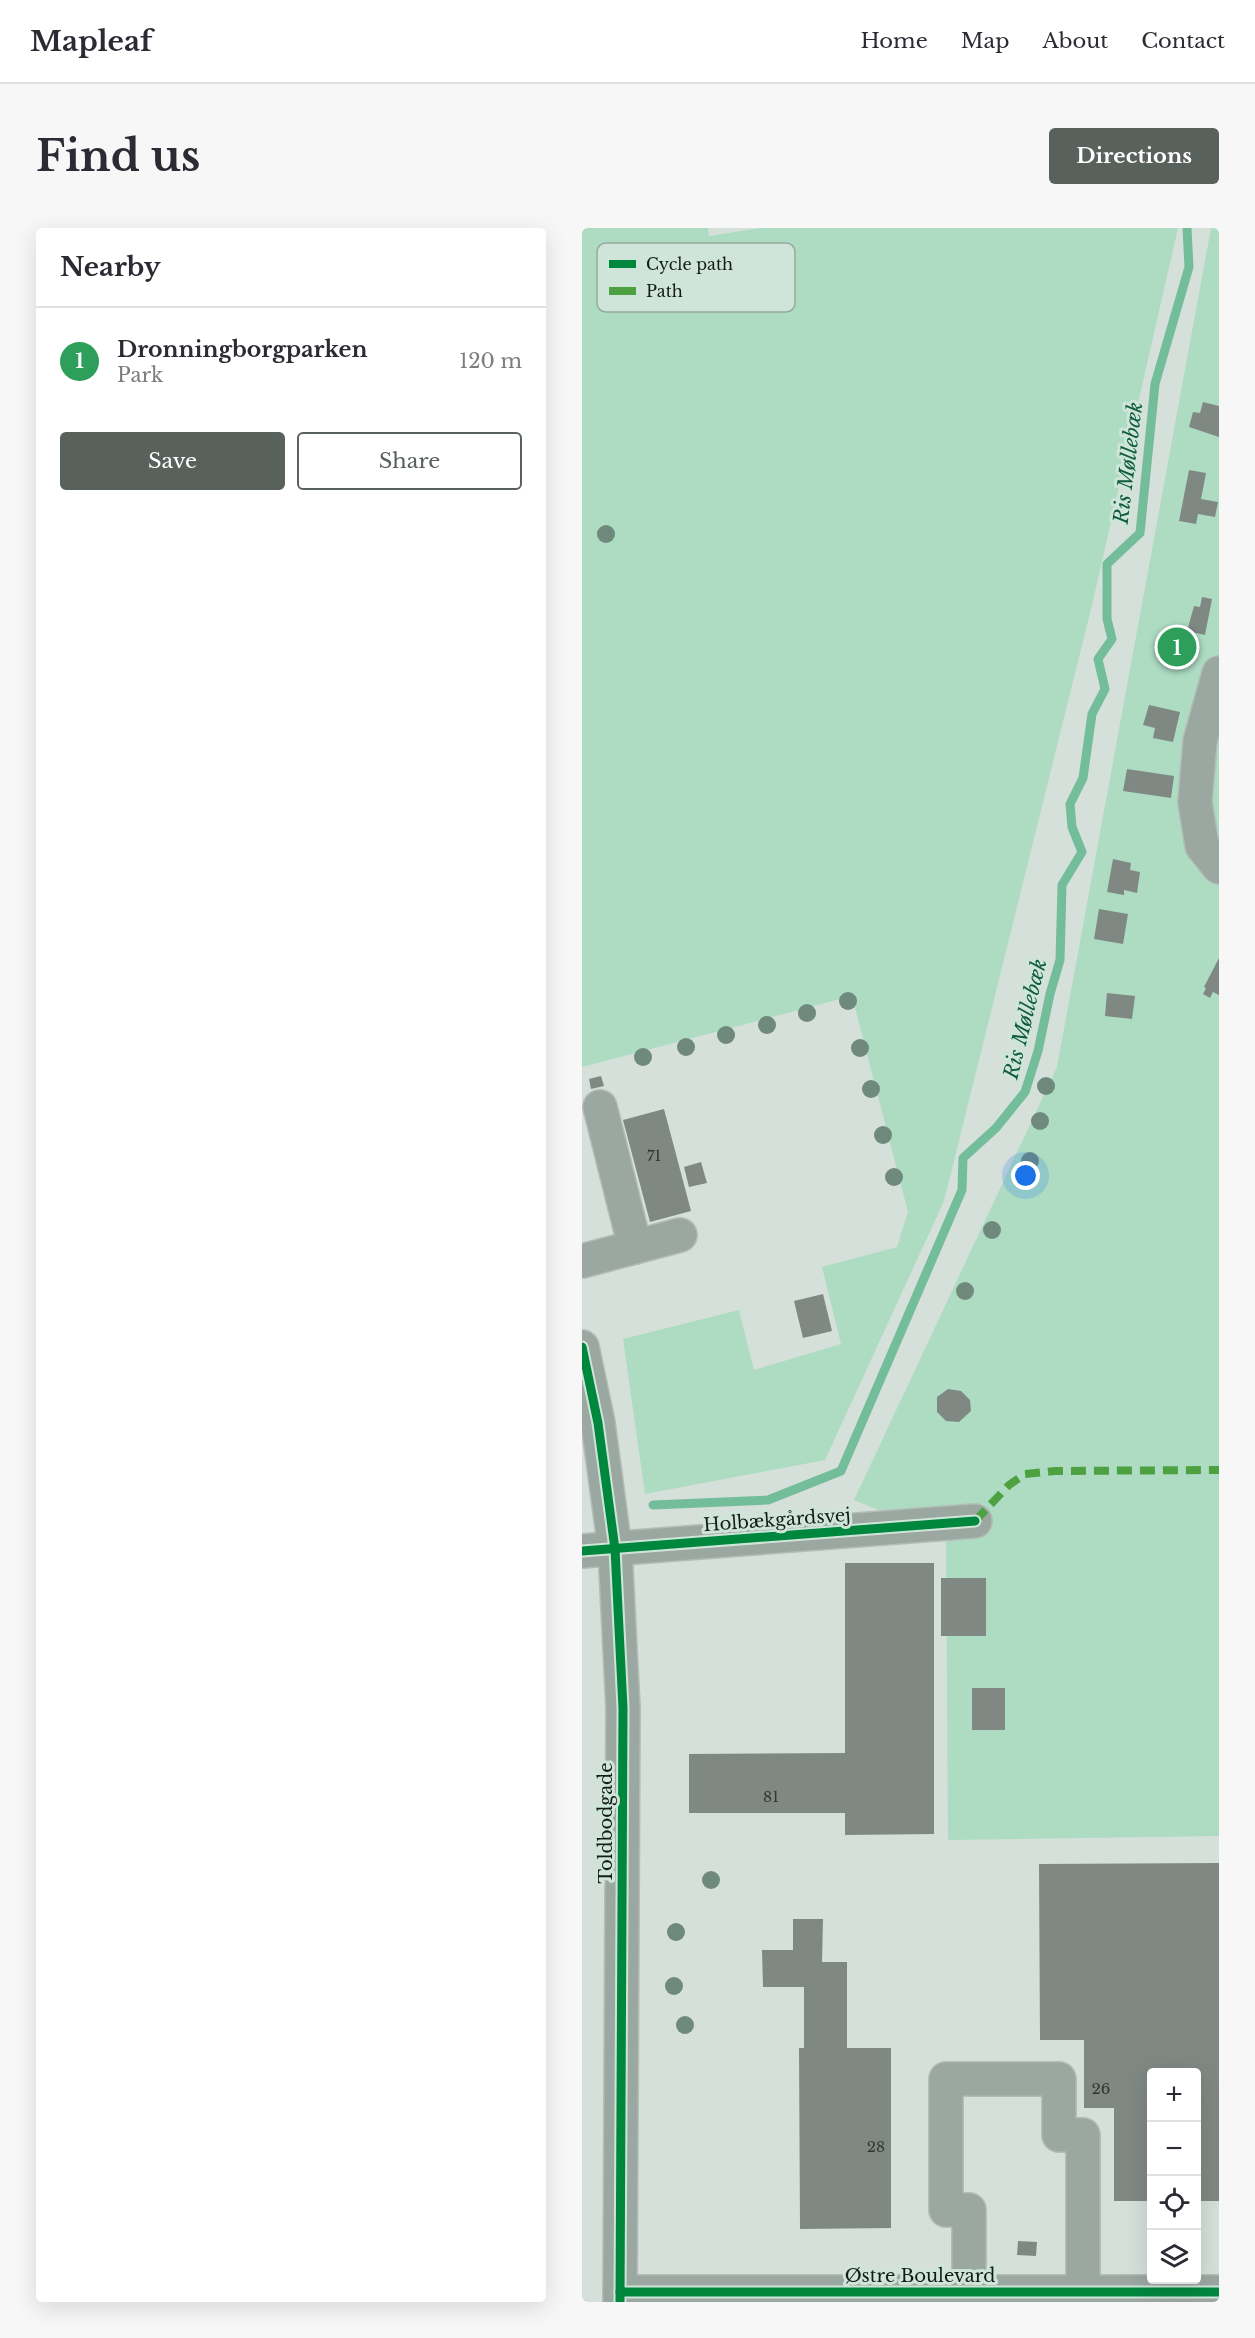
<!DOCTYPE html>
<html lang="en">
<head>
<meta charset="utf-8">
<style>
	body { margin:0; font-family:"Libre Baskerville",serif; background:#f7f7f7; color:#2b2b33 }
	.controls { position:absolute; right:18px; bottom:18px; display:grid; overflow:hidden; border-radius:6px; box-shadow:0 6px 24px #0002 }
	.controls button { width:54px; height:54px; display:grid; place-items:center; padding:0; border:0; border-bottom:2px solid #e1e1e2; background:#fff; color:#2b2b33; font:30px sans-serif }
	.you { position:absolute; left:444px; top:948px; width:21px; height:21px; margin:-15px; border:4px solid #fff; border-radius:50%; background:#1a73e8; box-shadow:0 0 0 9px #1a73e833 }
	.badge { display:grid; place-items:center; width:39px; height:39px; border-radius:50%; background:#58615b; color:#fff; font-size:20px; font-weight:700 }
	.pin { position:absolute; translate:-50% -50%; border:3px solid #fff; box-shadow:0 2px 6px #0006 }
	.list { margin:0; padding:0; list-style:none }
	h2 { display:flex; justify-content:space-between; align-items:center; height:78px; margin:0; padding:0 24px; font-size:26px }
	h2 small { font-size:20px; font-weight:400; color:#7c7c81 }
	.list li { display:grid; grid-template-columns:39px 1fr auto; gap:18px; align-items:center; box-sizing:border-box; height:108px; padding:0 24px; border-top:2px solid #e1e1e2 }
	.list b { display:block; font-size:22px; white-space:nowrap }
	.list p { margin:0; font-size:20px; white-space:nowrap; color:#7c7c81 }
	.list em { font-size:20px; font-style:normal; color:#7c7c81 }
	.actions { display:flex; gap:12px; padding:18px 24px }
	.actions a { flex:1; padding:14px 0; border:2px solid #58615b; border-radius:6px; text-align:center; font-size:21px; color:#58615b }
	.actions .main { background:#58615b; color:#fff }
	.icon { flex:none; width:33px; height:33px; fill:none; stroke:currentColor; stroke-width:2; stroke-linecap:round; stroke-linejoin:round }
	.map { position:relative; flex:none; width:637px; height:2074px; overflow:hidden; border-radius:6px }
	header { display:flex; align-items:center; gap:36px; box-sizing:border-box; height:84px; padding:0 30px; background:#fff; border-bottom:2px solid #e1e1e2 }
	header strong { font-size:28px }
	nav { display:flex; gap:33px; margin-inline-start:auto; font-size:21px }
	.intro { display:flex; align-items:center; justify-content:space-between; box-sizing:border-box; height:144px; padding:0 36px }
	h1 { margin:0; font-size:42px }
	.button { padding:15px 27px; border-radius:6px; background:#58615b; color:#fff; font-size:21px; font-weight:700 }
	main { display:flex; gap:36px; padding:0 36px }
	aside { flex:1; background:#fff; border-radius:6px; box-shadow:0 6px 24px #0002 }
	.map>svg:first-child { display:block }
	.green { fill:#addcc3 }
	.lines { fill:none; stroke-linecap:round; stroke-linejoin:round }
	.stream { stroke:#74bd9a; stroke-width:9 }
	.building { fill:#808884 }
	.minor-casing { stroke:#b3bcb7; stroke-width:36 }
	.minor { stroke:#9ba8a1; stroke-width:33 }
	.quiet { stroke:#4ea140; stroke-width:8; stroke-dasharray:15 8; stroke-linecap:butt }
	.cycleway-casing { stroke:#d0e5d9; stroke-width:13 }
	.cycleway { stroke:#00873e; stroke-width:9 }
	.tree { fill:#6f8a7c }
	.labels { text-anchor:middle; stroke-width:6; stroke-linejoin:round; paint-order:stroke }
	.number-label { font-size:15px; fill:#2f3732 }
	.street-label { font-size:18px; fill:#141c17; stroke:#d0e5d9 }
	.water-label { font-size:20px; font-style:italic; fill:#105c3c; stroke:#d0e5d9 }
	.key { fill:#d0e5d9; stroke:#98a99f; stroke-width:1.5 }
	.key-label { font-size:16px; fill:#141c17 }
</style>
</head>
<body>
<header>
<strong>Mapleaf</strong>
<nav><a>Home</a><a>Map</a><a>About</a><a>Contact</a></nav>
</header>
<div class="intro"><h1>Find us</h1><a class="button">Directions</a></div>
<main>
<aside>
<h2>Nearby<small></small></h2>
<ul class="list">
<li><span class="badge" style="background:#2e9e5b">1</span><div><b>Dronningborgparken</b><p>Park</p></div><em>120 m</em></li>
</ul>
<div class="actions"><a class="main">Save</a><a>Share</a></div>
</aside>
<div class="map">
<svg width="637" height="2074" viewBox="0 0 637 2074">
	<rect width="100%" height="100%" fill="#d5e0da"/>
	<g class="green">
		<path d="M0,0H126L127,8L179,0H596L511,373L362,973L243,1232L63,1266L41,1111L157,1082L172,1142L259,1116L240,1039L315,1019L326,984L270,768L0,839Z"/>
		<path d="M629,0H637V1608L366,1612L364,1310L272,1272L475,839Z"/>
	</g>
	<g class="lines">
		<path class="stream" d="M71,1277L186,1272L259,1243L380,962L381,930L414,900L443,864L456,823L468,766L478,732L480,657L500,624L490,599L488,576L501,550L510,486L523,461L516,431L530,411L525,391V336L558,305L573,156L607,39L605,0"/>
	</g>
	<g class="building">
		<path d="M621,174L637,178V209L607,199L611,184L618,185Z"/>
		<path d="M607,242L624,245L619,271L636,274L633,289L616,286L614,296L597,293Z"/>
		<path d="M620,369L630,371L623,407L605,403L612,378L618,379Z"/>
		<path d="M567,477L598,484L591,514L571,510L573,500L561,497Z"/>
		<path d="M545,541L592,548L589,570L541,563Z"/>
		<path d="M531,631L549,635L548,642L558,644L555,665L542,662V667L525,664Z"/>
		<path d="M517,681L546,686L541,716L512,711Z"/>
		<path d="M637,730V767L631,764L628,770L621,766L624,760L622,759Z"/>
		<path d="M525,765L553,768L550,791L523,788Z"/>
		<path d="M19,848L22,858L9,861L7,851Z"/>
		<path d="M82,881L109,983L68,994L41,892Z"/>
		<path d="M119,934L125,955L107,959L102,939Z"/>
		<path d="M241,1066L250,1103L221,1110L212,1073Z"/>
		<path d="M366,1161L379,1163L388,1172L389,1183L377,1194L364,1193L355,1184V1169Z"/>
		<path d="M263,1335H352V1606L263,1607V1585H107V1526L263,1525Z"/>
		<rect x="359" y="1350" width="45" height="58"/>
		<rect x="390" y="1460" width="33" height="42"/>
		<path d="M637,1635V1973H614V1844H570V1973H532V1880H502V1812H458L457,1636Z"/>
		<path d="M211,1691H241L240,1734H265V1820H309V2000L218,2001L217,1820H222V1759H181L180,1722H211Z"/>
		<path d="M436,2013L455,2014L454,2028L435,2027Z"/>
	</g>
	<g class="lines">
		<defs>
			<g id="minor">
				<path d="M637,445L618,513L613,574L620,618L637,639"/>
				<path d="M18,879L53,1019"/>
				<path d="M0,1033L98,1007"/>
				<path d="M0,1119L16,1195L33,1321L41,1480L38,2074"/>
				<path d="M0,1323L393,1293"/>
				<path d="M38,2064H637"/>
				<path d="M387,2064V1982H364V1851H477V1907H501V2064"/>
			</g>
		</defs>
		<use href="#minor" class="minor-casing"/>
		<use href="#minor" class="minor"/>
		<path class="quiet" d="M393,1293L427,1257L443,1246L473,1243L637,1242"/>
		<defs>
			<g id="cycleway">
				<path d="M0,1119L16,1195L33,1321L41,1480L38,2074"/>
				<path d="M0,1323L393,1293"/>
				<path d="M38,2064H637"/>
			</g>
		</defs>
		<use href="#cycleway" class="cycleway-casing"/>
		<use href="#cycleway" class="cycleway"/>
	</g>
	<g class="tree">
		<circle cx="24" cy="306" r="9"/>
		<circle cx="266" cy="773" r="9"/>
		<circle cx="225" cy="785" r="9"/>
		<circle cx="185" cy="797" r="9"/>
		<circle cx="144" cy="807" r="9"/>
		<circle cx="104" cy="819" r="9"/>
		<circle cx="278" cy="820" r="9"/>
		<circle cx="61" cy="829" r="9"/>
		<circle cx="464" cy="858" r="9"/>
		<circle cx="289" cy="861" r="9"/>
		<circle cx="458" cy="893" r="9"/>
		<circle cx="301" cy="907" r="9"/>
		<circle cx="448" cy="933" r="9"/>
		<circle cx="312" cy="949" r="9"/>
		<circle cx="410" cy="1002" r="9"/>
		<circle cx="383" cy="1063" r="9"/>
		<circle cx="129" cy="1652" r="9"/>
		<circle cx="94" cy="1704" r="9"/>
		<circle cx="92" cy="1758" r="9"/>
		<circle cx="103" cy="1797" r="9"/>
	</g>
	<g class="labels">
		<g class="number-label">
			<text x="72" y="933">71</text>
			<text x="189" y="1574">81</text>
			<text x="519" y="1866">26</text>
			<text x="294" y="1924">28</text>
		</g>
		<g class="street-label">
			<text transform="translate(195 1292) rotate(-4)" y="6">Holbækgårdsvej</text>
			<text transform="translate(24 1595) rotate(-90)" y="6">Toldbodgade</text>
			<text x="338" y="2054">Østre Boulevard</text>
		</g>
		<g class="water-label">
			<text transform="translate(546 235) rotate(-83)" y="7">Ris Møllebæk</text>
			<text transform="translate(443 791) rotate(-76)" y="7">Ris Møllebæk</text>
		</g>
	</g>
	<rect x="15" y="15" width="198" height="69" rx="9" class="key"/>
	<rect x="27" y="32" width="27" height="8" fill="#00873e"/>
	<rect x="27" y="59" width="27" height="8" fill="#4ea140"/>
	<g class="key-label">
		<text x="64" y="42">Cycle path</text>
		<text x="64" y="69">Path</text>
	</g>
</svg>
<div class="controls">
<button>+</button>
<button>−</button>
<button><svg class="icon" aria-label="locate" viewBox="0 0 24 24"><circle cx="12" cy="12" r="6"/><path d="M12 2v4M12 18v4M2 12h4M18 12h4"/></svg></button>
<button><svg class="icon" aria-label="layers" viewBox="0 0 24 24"><path d="M12 4l9 5-9 5-9-5zM3 14l9 5 9-5"/></svg></button>
</div>
<div class="you"></div>
<div class="pin badge" style="left:595px;top:419px;background:#2e9e5b">1</div>
</div>
</main>
</body>
</html>
